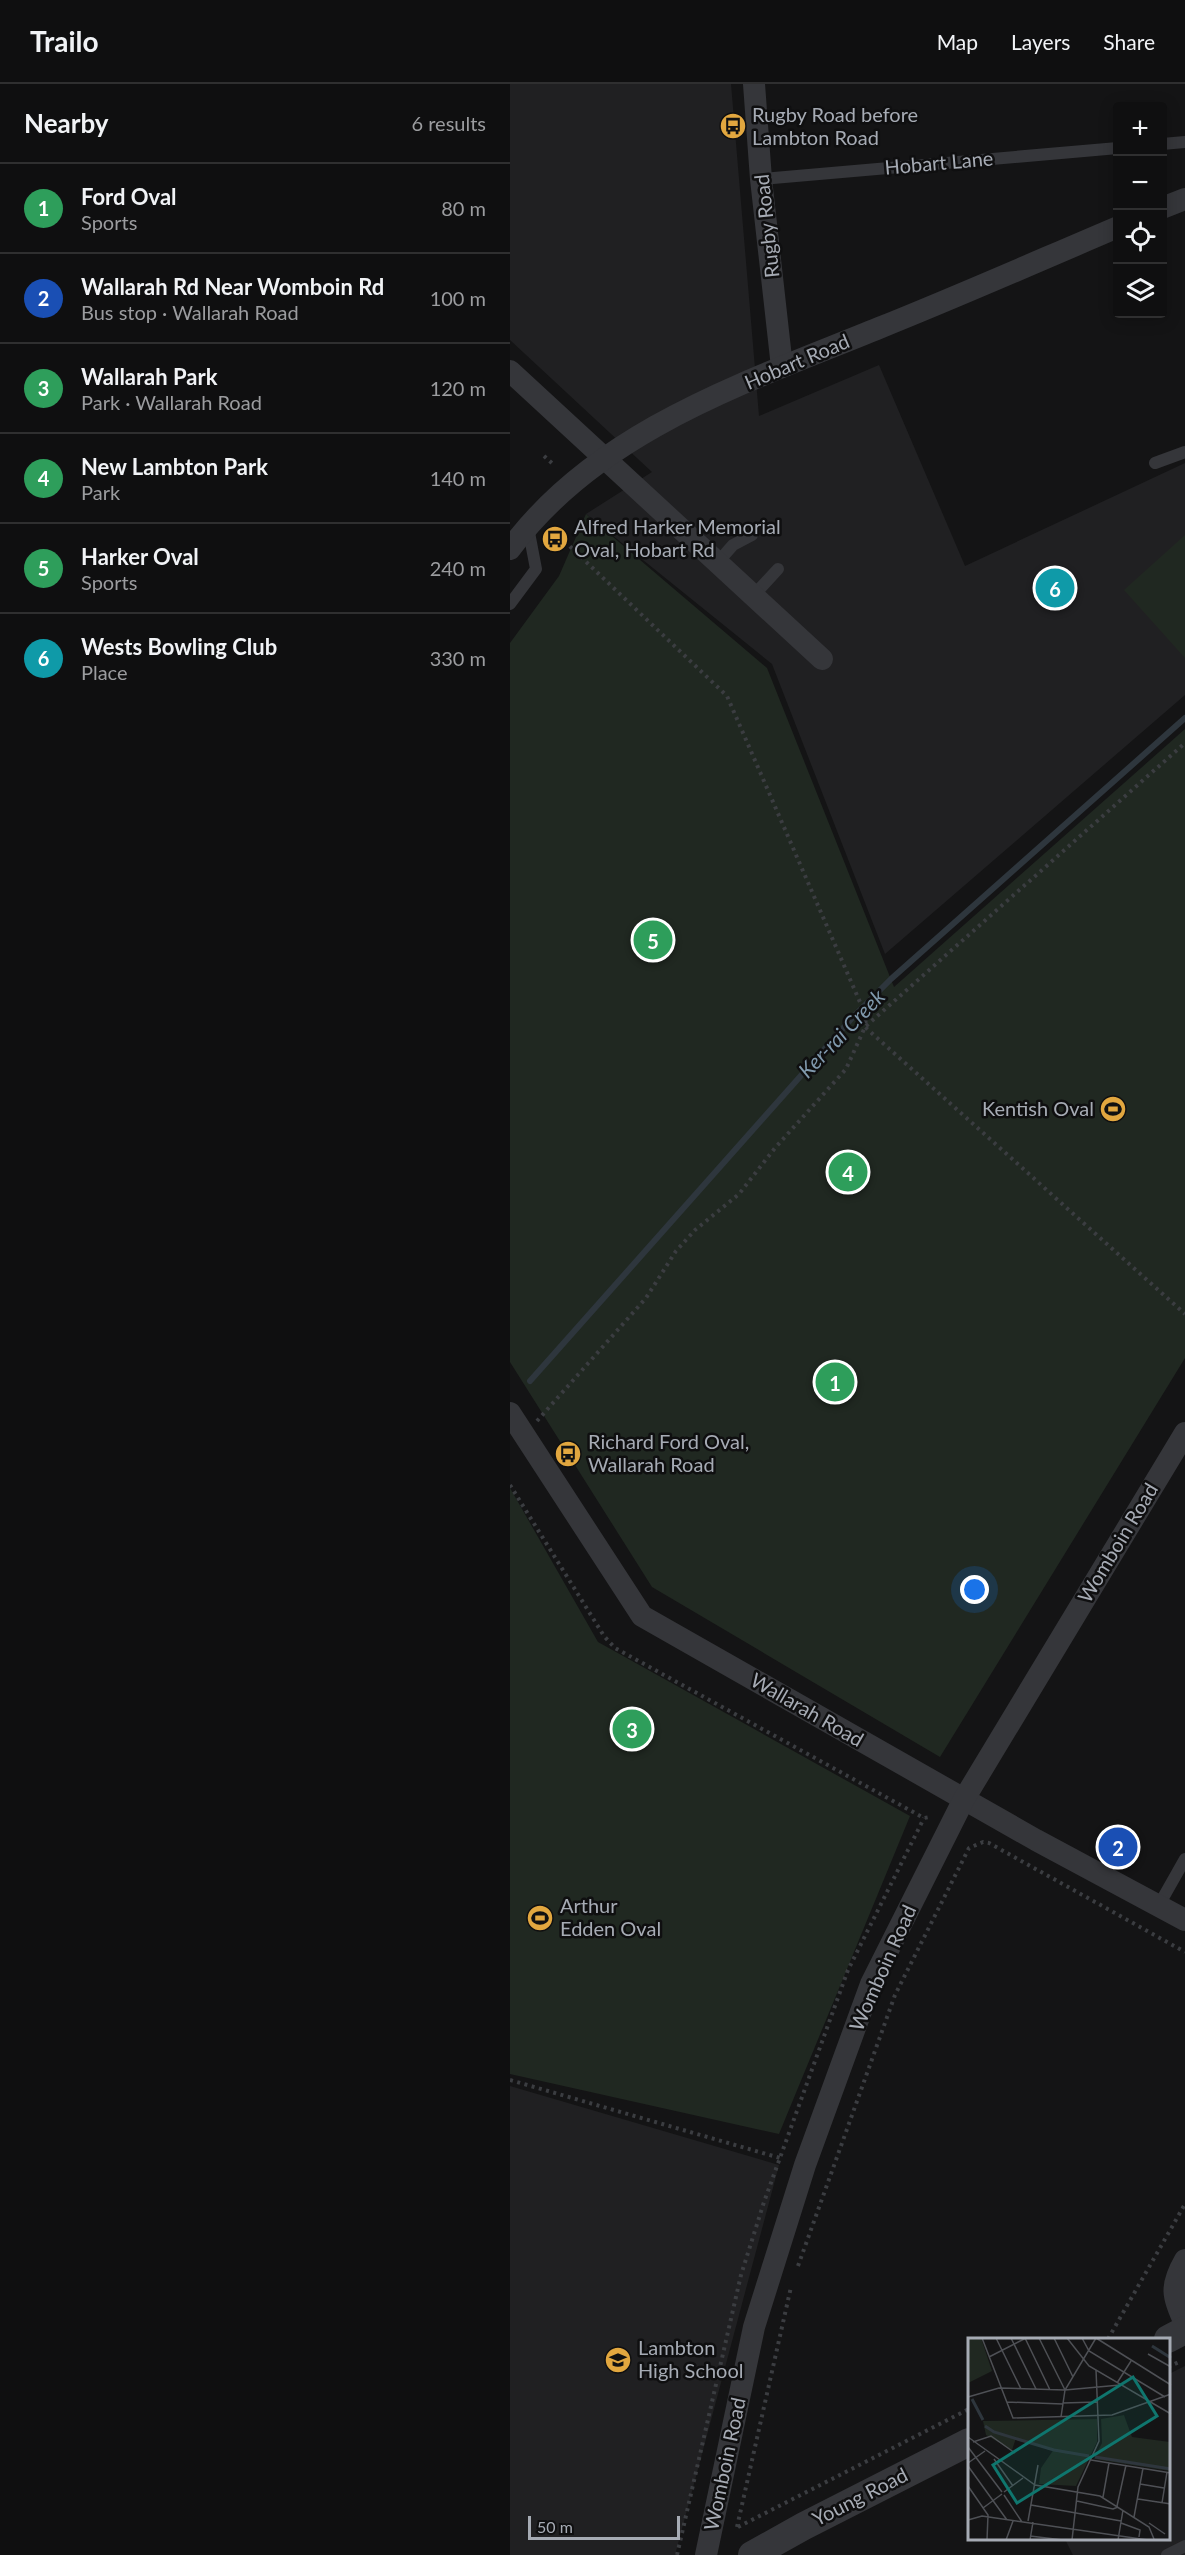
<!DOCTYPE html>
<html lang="en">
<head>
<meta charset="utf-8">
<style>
	body { margin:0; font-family:Lato,sans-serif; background:#181819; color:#f1f3f6 }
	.controls { position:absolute; right:18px; top:18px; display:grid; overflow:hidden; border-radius:6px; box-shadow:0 3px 15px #0003 }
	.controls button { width:54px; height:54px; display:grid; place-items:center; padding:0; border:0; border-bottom:2px solid #2f2f30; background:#0f0f10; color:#f1f3f6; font:30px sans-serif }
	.scale { position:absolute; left:18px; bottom:15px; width:152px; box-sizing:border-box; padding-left:6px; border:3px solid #a6abb4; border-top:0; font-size:16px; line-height:21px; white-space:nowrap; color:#a6abb4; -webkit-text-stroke:4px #0f0f10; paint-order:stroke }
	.you { position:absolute; left:465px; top:1506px; width:21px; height:21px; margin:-15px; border:4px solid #fff; border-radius:50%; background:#1a73e8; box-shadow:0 0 0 9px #1a73e833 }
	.badge { display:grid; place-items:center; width:39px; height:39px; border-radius:50%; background:#7c3aed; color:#fff; font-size:20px; font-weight:700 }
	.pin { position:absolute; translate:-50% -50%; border:3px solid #fff; box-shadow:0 2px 6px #0006 }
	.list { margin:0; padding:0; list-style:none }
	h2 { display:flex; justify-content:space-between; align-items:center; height:78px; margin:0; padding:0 24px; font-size:26px }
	h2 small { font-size:20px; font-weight:400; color:#9b9c9f }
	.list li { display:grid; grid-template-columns:39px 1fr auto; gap:18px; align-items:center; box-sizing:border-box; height:90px; padding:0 24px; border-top:2px solid #2f2f30 }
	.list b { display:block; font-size:22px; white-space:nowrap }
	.list p { margin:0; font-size:20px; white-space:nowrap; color:#9b9c9f }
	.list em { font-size:20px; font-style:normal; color:#9b9c9f }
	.icon { flex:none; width:33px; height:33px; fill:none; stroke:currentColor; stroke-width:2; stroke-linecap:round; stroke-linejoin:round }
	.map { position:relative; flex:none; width:675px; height:2471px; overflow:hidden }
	header { display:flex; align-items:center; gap:36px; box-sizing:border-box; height:84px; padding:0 30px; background:#0f0f10; border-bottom:2px solid #2f2f30 }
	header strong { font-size:28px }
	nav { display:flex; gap:33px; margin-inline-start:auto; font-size:21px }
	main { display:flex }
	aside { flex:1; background:#0f0f10 }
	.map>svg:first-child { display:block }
	.built { fill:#202022 }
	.green { fill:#202821 }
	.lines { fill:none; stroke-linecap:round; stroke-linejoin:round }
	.stream { stroke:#2e363d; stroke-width:6 }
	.path { stroke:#3b3d41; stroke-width:4; stroke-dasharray:3 4.5; stroke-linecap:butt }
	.service { stroke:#35363a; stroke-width:12 }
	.minor { stroke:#35363a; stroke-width:22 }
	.tertiary { stroke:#35363a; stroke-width:28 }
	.labels { text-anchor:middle; stroke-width:5; stroke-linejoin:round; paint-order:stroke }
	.poi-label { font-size:20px; fill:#a6abb4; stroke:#0f0f10; text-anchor:start }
	.street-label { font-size:20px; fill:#a6abb4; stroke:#0f0f10 }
	.water-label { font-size:21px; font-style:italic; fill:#8099ad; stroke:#0f0f10 }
	.inset-river { fill:none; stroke:#2e363d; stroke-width:3 }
	.inset-road { fill:none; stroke:#4e5055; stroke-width:1.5 }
	.view { fill:#0f766e; fill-opacity:0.15; stroke:#0f766e; stroke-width:3 }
	.inset-edge { fill:none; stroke:#a6abb4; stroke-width:3 }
</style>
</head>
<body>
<header>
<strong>Trailo</strong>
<nav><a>Map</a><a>Layers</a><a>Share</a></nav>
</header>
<main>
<aside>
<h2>Nearby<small>6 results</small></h2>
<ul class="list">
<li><span class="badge" style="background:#2e9e5b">1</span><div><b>Ford Oval</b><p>Sports</p></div><em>80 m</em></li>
<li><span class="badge" style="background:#1a4fb4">2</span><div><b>Wallarah Rd Near Womboin Rd</b><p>Bus stop · Wallarah Road</p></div><em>100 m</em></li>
<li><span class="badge" style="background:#2e9e5b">3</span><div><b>Wallarah Park</b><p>Park · Wallarah Road</p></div><em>120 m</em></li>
<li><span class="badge" style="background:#2e9e5b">4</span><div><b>New Lambton Park</b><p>Park</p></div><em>140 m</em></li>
<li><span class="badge" style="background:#2e9e5b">5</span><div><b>Harker Oval</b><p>Sports</p></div><em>240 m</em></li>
<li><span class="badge" style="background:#0f9aa8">6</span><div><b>Wests Bowling Club</b><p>Place</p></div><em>330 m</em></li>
</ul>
</aside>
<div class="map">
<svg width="675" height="2471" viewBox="0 0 675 2471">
	<rect width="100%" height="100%" fill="#141415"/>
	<g class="built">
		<path d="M0,0H221L249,332L369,281L455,482L675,379V611L375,870L262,580L76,430L142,388L0,256Z"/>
		<path d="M0,2002L269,2081L165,2471H0Z"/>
		<path d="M675,2282V2471H563L555,2455L658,2454L659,2290Z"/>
	</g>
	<g class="green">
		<path d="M76,430L257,584L384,903L675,645V1274L430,1673L142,1503L0,1278V559L49,492Z"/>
		<path d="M675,451V574L614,506Z"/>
		<path d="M0,1404L88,1558L400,1732L269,2050L0,1990Z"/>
	</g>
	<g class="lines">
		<path class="stream" d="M20,1297L343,933L381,895L675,634"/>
		<g class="path">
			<path d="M34,372L43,380"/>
			<path d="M49,452L217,612L356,932L355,943L675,1230"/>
			<path d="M27,1337L136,1214L166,1167L185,1146L229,1110L265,1064L336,985L355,943L675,659"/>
			<path d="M0,1401L94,1552L105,1564L414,1734L420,1733"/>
			<path d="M0,1996L270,2074"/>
			<path d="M288,2182L385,1911L459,1764L473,1758L479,1759L675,1868"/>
			<path d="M598,2255L675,2120"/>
			<path d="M658,2283L669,2278"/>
			<path d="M227,2443L281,2203"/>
			<path d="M228,2443L459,2325"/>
			<path d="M167,2471L231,2191L254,2118L338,1886L414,1734"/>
		</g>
		<g class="service">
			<path d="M652,60L675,58"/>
			<path d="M251,95L608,64"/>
			<path d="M645,379L675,368"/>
			<path d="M208,478L223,461L242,451"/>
			<path d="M244,511L268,485"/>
			<path d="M0,520L26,485L18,443"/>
			<path d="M649,1821L675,1775"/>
			<path d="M657,2471L675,2462"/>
		</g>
		<g class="minor">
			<path d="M244,0L251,95L272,283"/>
			<path d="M652,124L675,115"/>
			<path d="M0,287L312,575"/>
			<path d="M0,465C88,346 237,298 369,244C449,212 528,177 608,143"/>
			<path d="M0,1329L132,1532L526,1756L675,1836"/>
			<path d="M675,2176C660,2202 662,2212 675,2239"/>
			<path d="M196,2471L244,2243L295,2081L361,1900L454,1715L675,1349"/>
		</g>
		<g class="tertiary">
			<path d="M658,2255L675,2246"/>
			<path d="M242,2471L294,2442L459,2358"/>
		</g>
	</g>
	<defs>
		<symbol id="bus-disc" viewBox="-11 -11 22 22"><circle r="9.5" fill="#e2a73f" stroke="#0f0f10"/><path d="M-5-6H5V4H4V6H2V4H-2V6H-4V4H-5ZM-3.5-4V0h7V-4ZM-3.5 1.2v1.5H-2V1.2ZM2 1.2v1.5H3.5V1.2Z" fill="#111"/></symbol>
		<symbol id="stadium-disc" viewBox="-11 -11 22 22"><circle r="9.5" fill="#e2a73f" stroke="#0f0f10"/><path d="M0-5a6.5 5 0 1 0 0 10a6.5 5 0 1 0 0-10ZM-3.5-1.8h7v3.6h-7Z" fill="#111"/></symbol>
		<symbol id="school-disc" viewBox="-11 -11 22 22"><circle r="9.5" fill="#e2a73f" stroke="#0f0f10"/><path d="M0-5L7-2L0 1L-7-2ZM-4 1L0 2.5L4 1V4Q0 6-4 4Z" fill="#111"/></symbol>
	</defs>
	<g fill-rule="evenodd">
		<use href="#bus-disc" x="208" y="27" width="30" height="30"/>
		<use href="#bus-disc" x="30" y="440" width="30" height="30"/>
		<use href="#stadium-disc" x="588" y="1010" width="30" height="30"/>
		<use href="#bus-disc" x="43" y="1355" width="30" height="30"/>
		<use href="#stadium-disc" x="15" y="1819" width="30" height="30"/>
		<use href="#school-disc" x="93" y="2261" width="30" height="30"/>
	</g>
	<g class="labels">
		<g class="poi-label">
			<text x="242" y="38">Rugby Road before<tspan x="242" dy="23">Lambton Road</tspan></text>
			<text x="64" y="450">Alfred Harker Memorial<tspan x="64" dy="23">Oval, Hobart Rd</tspan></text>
			<text x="584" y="1032" text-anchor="end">Kentish Oval</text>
			<text x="78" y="1365">Richard Ford Oval,<tspan x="78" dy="23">Wallarah Road</tspan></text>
			<text x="50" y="1829">Arthur<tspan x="50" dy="23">Edden Oval</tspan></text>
			<text x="128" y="2271">Lambton<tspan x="128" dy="23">High School</tspan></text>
		</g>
		<g class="street-label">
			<text transform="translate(429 79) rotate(-5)" y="7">Hobart Lane</text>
			<text transform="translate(257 142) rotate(-96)" y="7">Rugby Road</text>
			<text transform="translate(287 278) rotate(-23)" y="7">Hobart Road</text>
			<text transform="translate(608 1459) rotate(-59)" y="7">Womboin Road</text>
			<text transform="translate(297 1626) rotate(30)" y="7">Wallarah Road</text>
			<text transform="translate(373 1884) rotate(-66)" y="7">Womboin Road</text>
			<text transform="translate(215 2380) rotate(-78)" y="7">Womboin Road</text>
			<text transform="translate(350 2413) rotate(-27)" y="7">Young Road</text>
		</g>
		<g class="water-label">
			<text transform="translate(332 950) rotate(-46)" y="7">Ker-rai Creek</text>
		</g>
	</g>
	<g transform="translate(458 2254)">
		<rect width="202" height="202" fill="#141415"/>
		<path d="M0,0H13L24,33L0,45ZM156,77L164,99L202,104V133L126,121L134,105L133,81ZM129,81V104L108,148L71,146L73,130L86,111L48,100L44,112L18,97L15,83Z" fill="#202821"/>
		<path class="inset-river" d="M184,8L203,20M4,61L15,82M17,88L26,94L86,112L121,118M127,119L203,131"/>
		<path class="inset-road" d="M14,0L45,80L144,77L203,56M28,0L53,51M43,0L68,51M57,0L82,52M71,0L97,52M86,0L105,39M99,0L121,28L203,76M114,0L121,13L197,59M128,0L203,47M180,16L203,29M21,19L58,0M149,45L163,23M0,59L31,50L97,52L152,47M39,64L95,66M95,65L129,64M93,79L97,52L128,0M0,99L67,147L132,158L181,189L186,201M5,104L23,98L47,115M0,109L34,154M26,121L45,148M123,122L203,135M0,125L17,113M0,128L39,182M172,146L196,150M0,148L20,177L19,202M36,154L55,140M36,157L54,184M135,159L141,125M170,161L203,166M109,163L145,171L150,169M194,165L199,134M63,167L153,183M149,168L158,127M15,170L34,156M166,179L175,130M0,182L14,178L180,202M60,183L70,127M153,185L172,192L171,199M181,185L197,196M62,198L95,202M38,202L45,183M62,202L65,184M104,202L110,149L131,103L128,32M150,202L155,172"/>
		<path class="view" d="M165,39L189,78L49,165L25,127Z"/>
		<rect width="202" height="202" class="inset-edge"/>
	</g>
</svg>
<div class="controls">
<button>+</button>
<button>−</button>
<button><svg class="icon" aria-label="locate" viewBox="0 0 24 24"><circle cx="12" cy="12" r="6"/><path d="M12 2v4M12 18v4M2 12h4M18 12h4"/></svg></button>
<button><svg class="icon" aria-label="layers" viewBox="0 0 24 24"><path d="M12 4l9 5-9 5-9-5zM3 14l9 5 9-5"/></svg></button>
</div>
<div class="scale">50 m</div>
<div class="you"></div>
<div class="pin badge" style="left:325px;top:1298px;background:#2e9e5b">1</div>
<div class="pin badge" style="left:608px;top:1763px;background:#1a4fb4">2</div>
<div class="pin badge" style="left:122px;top:1645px;background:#2e9e5b">3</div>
<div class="pin badge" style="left:338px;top:1088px;background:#2e9e5b">4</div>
<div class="pin badge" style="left:143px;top:856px;background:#2e9e5b">5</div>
<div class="pin badge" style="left:545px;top:504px;background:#0f9aa8">6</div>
</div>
</main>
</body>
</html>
